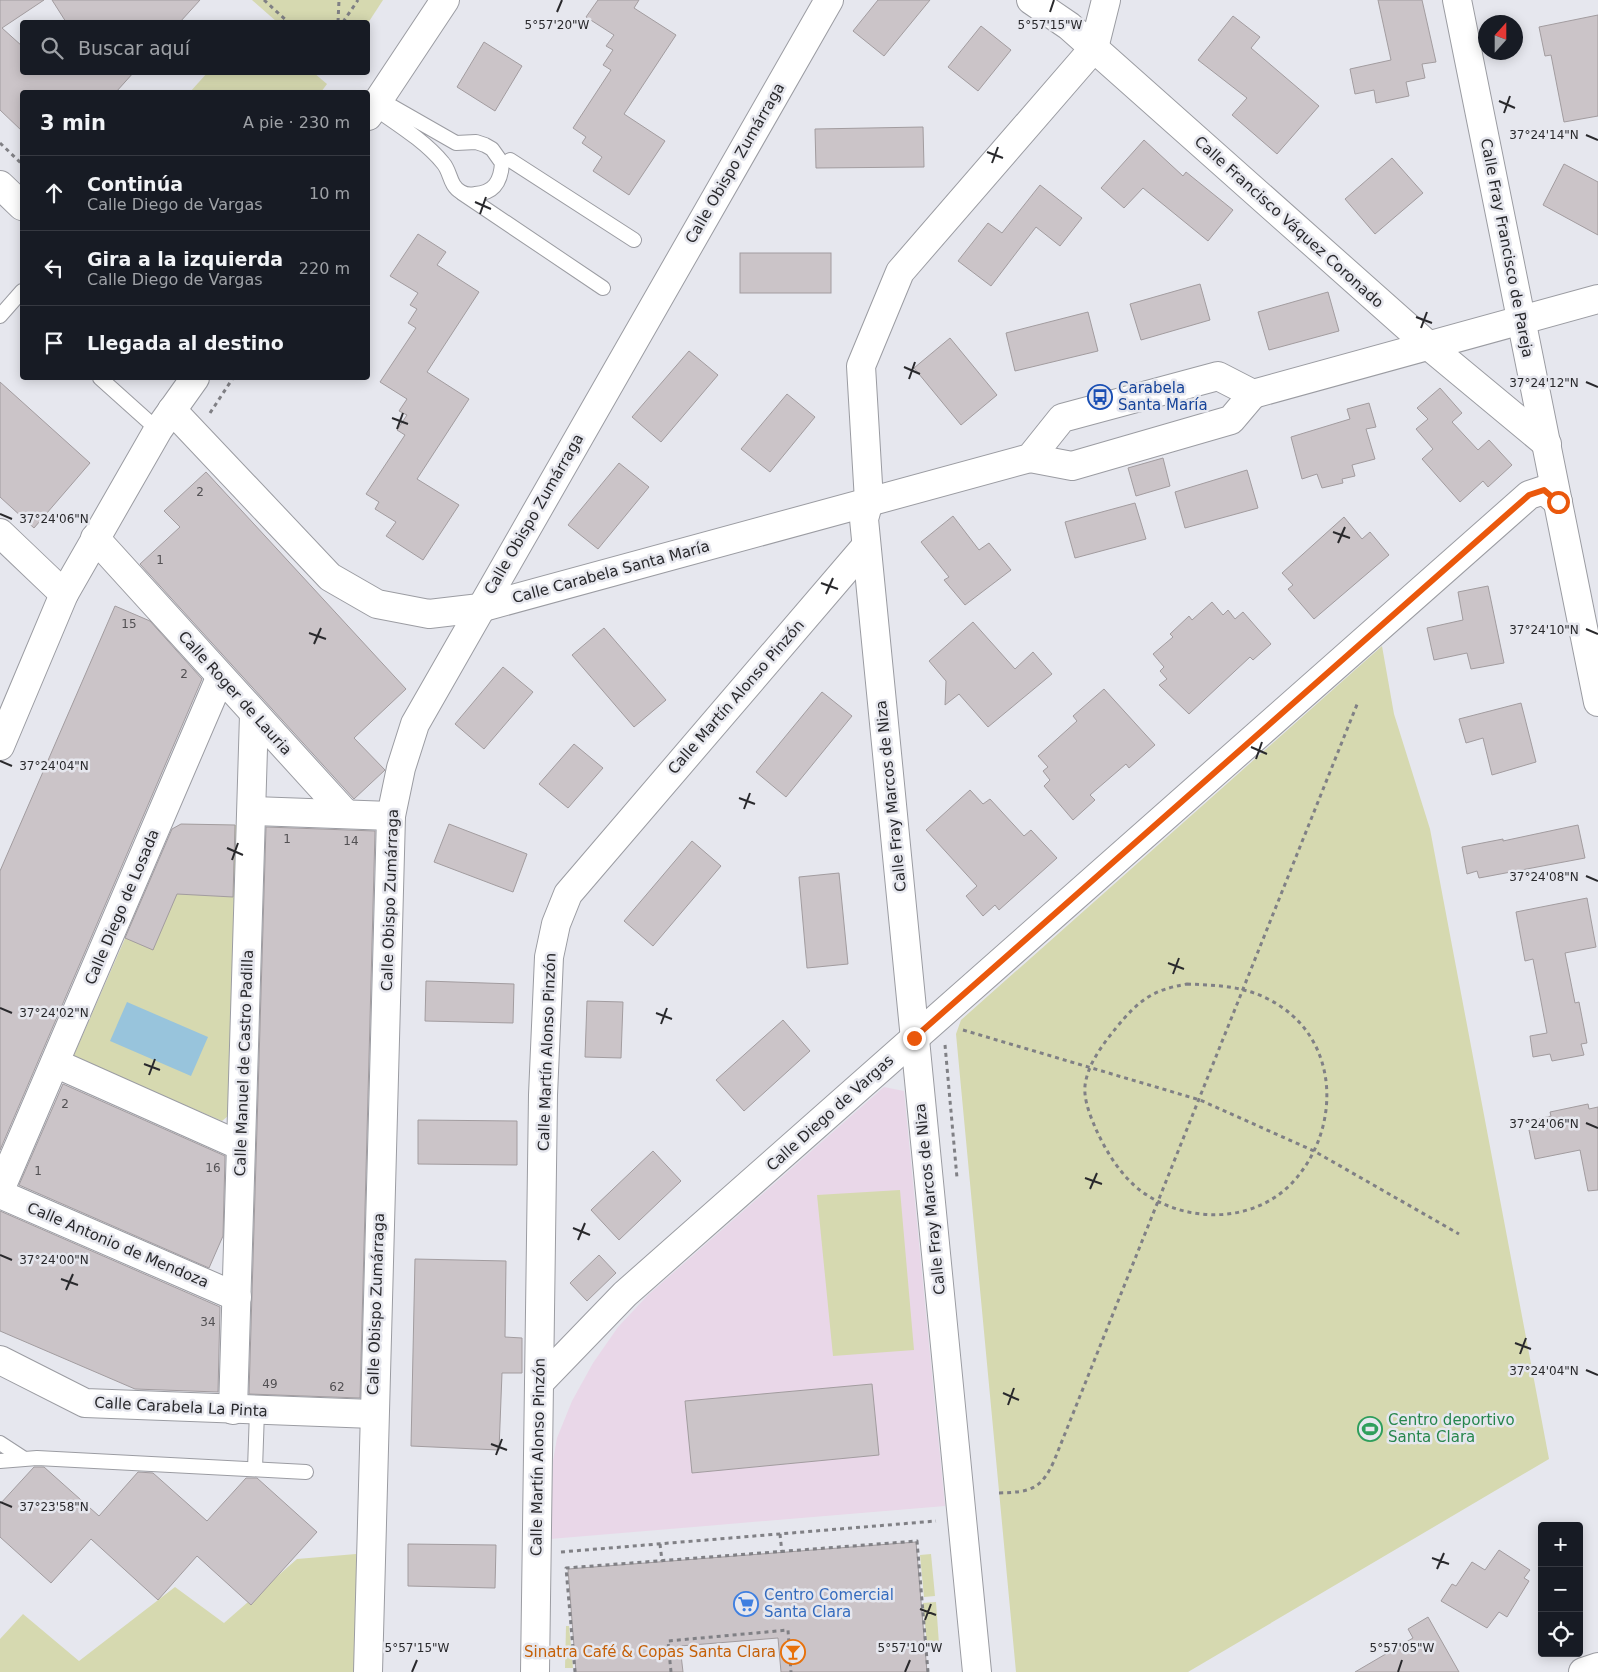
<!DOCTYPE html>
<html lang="es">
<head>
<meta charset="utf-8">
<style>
	body { margin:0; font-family:"DejaVu Sans",sans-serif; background:#242831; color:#f1f3f6 }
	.controls { position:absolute; right:15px; bottom:15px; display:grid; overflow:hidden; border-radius:5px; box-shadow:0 2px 12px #0003 }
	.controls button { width:45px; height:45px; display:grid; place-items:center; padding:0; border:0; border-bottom:1px solid #363941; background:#171b24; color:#f1f3f6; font:25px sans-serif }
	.compass { position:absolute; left:1478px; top:15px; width:45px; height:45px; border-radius:50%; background:#171b24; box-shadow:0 2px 12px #0003; rotate:21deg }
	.stop { position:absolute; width:15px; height:15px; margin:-11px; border:4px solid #ea580c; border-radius:50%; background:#fff }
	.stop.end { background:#ea580c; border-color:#fff; box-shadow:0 1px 5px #0008 }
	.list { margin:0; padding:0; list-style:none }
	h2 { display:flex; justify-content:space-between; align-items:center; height:65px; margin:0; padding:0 20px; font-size:21px }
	h2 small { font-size:16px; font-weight:400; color:#9ea1a6 }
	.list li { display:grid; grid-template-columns:32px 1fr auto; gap:15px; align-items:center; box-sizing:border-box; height:75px; padding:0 20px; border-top:1px solid #363941 }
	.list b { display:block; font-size:19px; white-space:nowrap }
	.list p { margin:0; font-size:16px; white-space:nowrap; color:#9ea1a6 }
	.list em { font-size:16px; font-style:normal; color:#9ea1a6 }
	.icon { flex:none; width:28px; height:28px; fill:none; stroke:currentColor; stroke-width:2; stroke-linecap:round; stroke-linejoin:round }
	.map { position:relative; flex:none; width:1598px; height:1672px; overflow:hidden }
	.search { position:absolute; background:#171b24; box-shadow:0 2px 12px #0003; left:20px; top:20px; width:350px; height:55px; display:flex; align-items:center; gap:12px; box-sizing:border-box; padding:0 18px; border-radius:5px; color:#9ea1a6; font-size:19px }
	.panel { position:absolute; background:#171b24; box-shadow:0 2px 12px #0003; left:20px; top:90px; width:350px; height:290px; border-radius:5px }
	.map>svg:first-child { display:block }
	.education { fill:#e9d7e8 }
	.green { fill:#d6d9b0 }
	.water { fill:#98c4dc }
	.building { fill:#cbc4c8; stroke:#a29c9f }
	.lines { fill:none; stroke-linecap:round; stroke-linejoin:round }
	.lane-casing { stroke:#9b9ca2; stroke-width:16 }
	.street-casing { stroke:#9b9ca2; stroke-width:30 }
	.secondary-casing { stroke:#9b9ca2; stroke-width:30 }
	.path { stroke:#808085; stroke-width:3; stroke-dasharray:4 4; stroke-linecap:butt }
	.lane { stroke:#fff; stroke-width:14 }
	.street { stroke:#fff; stroke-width:28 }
	.secondary { stroke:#fff; stroke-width:28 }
	.route { stroke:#ea580c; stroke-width:6 }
	.ticks { fill:none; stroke:#29292c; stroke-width:2 }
	.labels { text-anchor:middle; stroke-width:5; stroke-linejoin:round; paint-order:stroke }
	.number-label { font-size:12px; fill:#525053 }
	.street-label { font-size:15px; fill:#29292c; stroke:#e6e7ee }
	.transit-label { font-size:15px; fill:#164399; stroke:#e6e7ee; text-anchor:start }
	.leisure-label { font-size:15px; fill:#27864d; stroke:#e6e7ee; text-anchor:start }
	.shop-label { font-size:15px; fill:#366cbe; stroke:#e6e7ee; text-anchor:start }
	.food-label { font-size:15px; fill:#c56008; stroke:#e6e7ee; text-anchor:end }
	.ticks-label { font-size:12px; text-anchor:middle; fill:#29292c; stroke:#e6e7ee; stroke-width:5; stroke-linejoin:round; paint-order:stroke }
</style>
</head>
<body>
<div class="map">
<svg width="1598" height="1672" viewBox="0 0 1598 1672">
	<rect width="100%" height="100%" fill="#e6e7ee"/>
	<path class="education" d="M884,1087L904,1091L945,1506L550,1539L553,1461L557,1438L572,1401L593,1363L618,1327L648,1295Z"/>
	<g class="green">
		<path d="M252,0H383L368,23L277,22Z"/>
		<path d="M208,72L314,73L327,84L321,92H190Z"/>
		<path d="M1382,646L1394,714L1430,829L1549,1459L1188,1672H1016L956,1034L961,1020Z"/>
		<path d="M181,824L236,825L228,1116L222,1121L73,1057L173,829Z"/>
		<path d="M900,1190L914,1350L833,1356L817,1195Z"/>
		<path d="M356,1554L358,1672H0V1639L23,1614L79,1661L175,1587L224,1623L297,1559Z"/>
		<path d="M931,1554L935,1596L924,1597L920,1555Z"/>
		<path d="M936,1602L939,1644L927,1645L923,1603Z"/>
		<path d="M566,1626H569L573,1668H565Z"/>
	</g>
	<path class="water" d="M127,1002L208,1037L191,1076L110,1041Z"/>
	<g class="building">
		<path d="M0,0H44L2,28L22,46V72H134L116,92H22V131L0,110Z"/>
		<path d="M52,0H200L180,22H66Z"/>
		<path d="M598,0H639L634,8L676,35L624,114L665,141L629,195L593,171L602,157L582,143L586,137L573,128L611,70L603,65L613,50L606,46L614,35L586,17Z"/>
		<path d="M878,0H930L884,56L853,31Z"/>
		<path d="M1378,0H1422L1436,62L1422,64L1425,78L1406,82L1409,96L1376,103L1374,90L1355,94L1350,69L1391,60Z"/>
		<path d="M1598,15V116L1564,122L1551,55L1545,56L1539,27Z"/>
		<path d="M1233,16L1260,37L1251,48L1319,106L1277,154L1232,115L1247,98L1198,60Z"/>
		<path d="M981,26L1011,50L978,91L948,67Z"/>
		<path d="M484,42L522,66L495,111L457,87Z"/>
		<path d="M923,127L924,167L816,168L815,129Z"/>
		<path d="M1144,140L1183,176L1186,172L1233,210L1208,241L1143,188L1124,208L1101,188Z"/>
		<path d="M1392,158L1423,193L1375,234L1345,199Z"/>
		<path d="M1564,164L1598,182V235L1543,205Z"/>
		<path d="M1040,185L1082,218L1060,246L1036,227L991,286L958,261L988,223L1002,233Z"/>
		<path d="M418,234L446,252L437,265L479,292L427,372L469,399L417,479L459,505L423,560L386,536L396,522L375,509L379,502L366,494L405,435L397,430L407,415L399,411L407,399L380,382L416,328L408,323L417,309L410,305L418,293L390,276Z"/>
		<rect x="740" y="253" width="91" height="40"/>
		<path d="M1200,284L1210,320L1141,340L1130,304Z"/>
		<path d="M1328,292L1339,331L1269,350L1258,312Z"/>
		<path d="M1088,312L1098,351L1015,371L1006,333Z"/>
		<path d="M950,338L997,395L961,425L914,368Z"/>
		<path d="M689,351L718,375L661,442L632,417Z"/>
		<path d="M0,382L90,463L34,528L0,497Z"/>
		<path d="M1440,388L1462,413L1452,422L1478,450L1489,440L1512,465L1488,487L1483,481L1460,502L1422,459L1433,449L1416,429L1428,419L1417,408Z"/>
		<path d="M787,394L815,417L770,472L741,449Z"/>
		<path d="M1369,403L1376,427L1366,429L1375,459L1352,465L1355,476L1342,479L1343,483L1322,488L1317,474L1302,479L1291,437L1350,419L1347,409Z"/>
		<path d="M1163,458L1170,486L1136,496L1128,468Z"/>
		<path d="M619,463L649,487L598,549L568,525Z"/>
		<path d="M1247,470L1258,508L1185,528L1175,492Z"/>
		<path d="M206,472L406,689L354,738L385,770L354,799L140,564L180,527L164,511Z"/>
		<path d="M1135,503L1146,539L1075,558L1065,522Z"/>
		<path d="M953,516L979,550L989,543L1011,570L965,605L944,580L949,577L921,542Z"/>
		<path d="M1344,517L1362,539L1370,532L1389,555L1314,619L1288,589L1293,585L1282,573Z"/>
		<path d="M1488,586L1504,663L1471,669L1467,653L1434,660L1427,628L1463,620L1458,592Z"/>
		<path d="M1212,602L1223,615L1228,610L1235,619L1243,612L1271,644L1253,660L1250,657L1189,714L1159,685L1167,679L1160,671L1164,667L1153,654L1173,637L1170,634L1189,616L1192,620Z"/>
		<path d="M115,606L150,621L202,679L0,1150V871Z"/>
		<path d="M973,622L1015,669L1033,652L1052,674L988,727L959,694L945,705L946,681L929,661Z"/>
		<path d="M604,628L666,700L634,727L572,655Z"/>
		<path d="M503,667L533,692L484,749L455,724Z"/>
		<path d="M1104,689L1155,745L1129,768L1126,764L1090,795L1095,800L1073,820L1044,786L1050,780L1043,771L1048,767L1038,756L1077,721L1073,716Z"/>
		<path d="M822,692L852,716L786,797L756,772Z"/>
		<path d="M1521,703L1536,762L1492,775L1483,738L1466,743L1459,719Z"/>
		<path d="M574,744L603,768L568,808L539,784Z"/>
		<path d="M970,790L983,804L990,799L1024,836L1031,830L1057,858L999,910L995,905L983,916L966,896L977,886L926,830Z"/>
		<path d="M181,824L235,825L233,897L177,894L153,950L125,938L172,829Z"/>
		<path d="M449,824L527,854L513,892L434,862Z"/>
		<path d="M1578,825L1585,858L1479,878L1477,871L1467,874L1462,847L1503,839V841Z"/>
		<path d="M266,827L375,831L360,1398L249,1394Z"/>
		<path d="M692,841L721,866L653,946L624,921Z"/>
		<path d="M839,873L848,964L807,968L799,877Z"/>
		<path d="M1587,898L1596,947L1565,953L1575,1003L1579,1002L1587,1043L1581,1044L1584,1055L1552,1061L1550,1054L1533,1057L1530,1036L1547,1033L1533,959L1525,961L1516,912Z"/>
		<path d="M426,981L514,984L513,1023L425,1021Z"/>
		<path d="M587,1001L623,1002L621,1058L585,1057Z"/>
		<path d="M783,1020L810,1051L744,1111L716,1080Z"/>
		<path d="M63,1084L225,1156L223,1236L209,1268L19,1185Z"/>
		<path d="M1588,1104L1589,1109L1598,1107V1190L1588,1191L1580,1150L1535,1159L1529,1130L1541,1127L1539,1119L1551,1116L1550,1112Z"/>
		<path d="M418,1120L517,1121V1165L418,1164Z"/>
		<path d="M653,1151L681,1181L619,1240L591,1210Z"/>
		<path d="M0,1211L220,1307L218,1392L135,1389L0,1331Z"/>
		<path d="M599,1255L616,1273L587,1301L570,1283Z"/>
		<path d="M415,1259L506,1261L505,1337L522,1338V1373H502L499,1450L411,1446Z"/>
		<path d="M872,1384L879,1455L692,1473L685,1401Z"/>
		<path d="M34,1467H44L99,1516L138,1472L153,1473L207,1521L246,1478H257L317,1532L251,1605L197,1556L158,1600L91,1539L51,1583L0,1537V1504Z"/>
		<path d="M916,1542L927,1672H781L778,1638L680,1646L683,1672H576L568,1569Z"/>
		<path d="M408,1544L496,1545L495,1588L408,1586Z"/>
		<path d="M1499,1550L1530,1570L1524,1578L1529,1581L1507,1617L1499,1612L1487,1628L1441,1601L1452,1584L1456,1586L1472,1562L1485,1570Z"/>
		<path d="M1428,1617L1459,1672H1355L1413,1638L1408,1629Z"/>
	</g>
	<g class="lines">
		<defs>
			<g id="lane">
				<path d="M373,107C397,124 425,141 443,163C451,172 449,185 461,192C466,195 470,195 475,194C494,193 501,181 502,163L492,149L485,145L476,142L456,143L379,99"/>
				<path d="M510,160L634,240"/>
				<path d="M462,193L603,288"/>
				<path d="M0,316L22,291"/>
				<path d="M100,378L158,430"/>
				<path d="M0,1443L23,1458"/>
				<path d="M0,1461L37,1458L306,1472"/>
				<path d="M255,1469L257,1411"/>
			</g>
			<g id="street">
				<path d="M1031,0L1069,26L1429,346L1547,444"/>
				<path d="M1457,0L1598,702"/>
				<path d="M0,185L22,206"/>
				<path d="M172,410L330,577L377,604L429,614L480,608L1030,458L1062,418L1218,376L1253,394L1598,299"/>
				<path d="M1030,458L1072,466L1231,420L1253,394"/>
				<path d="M0,533L64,594"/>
				<path d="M95,538L346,814"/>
				<path d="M252,811L391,816"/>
				<path d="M55,1063L241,1146"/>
				<path d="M0,1190L220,678"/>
				<path d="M0,1194L237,1297"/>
				<path d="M0,1360L85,1403L373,1414"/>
				<path d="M539,1383L625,1294L1529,495L1544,490L1558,502"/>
				<path d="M233,1410L254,715"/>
				<path d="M368,1672L391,816L401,768L415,724L829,0"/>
				<path d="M535,1672L543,1095L549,957L556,924L568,894L866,546"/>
				<path d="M977,1672L864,519L869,501L861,366L900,272L1094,48L1106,0"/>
				<path d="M1583,1672L1598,1667"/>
			</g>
			<g id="secondary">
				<path d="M368,116L445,0"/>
				<path d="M0,746L64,594L158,430L195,378"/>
			</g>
		</defs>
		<use href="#lane" class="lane-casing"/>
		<use href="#street" class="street-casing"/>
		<use href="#secondary" class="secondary-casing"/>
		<g class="path">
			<path d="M264,0L288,22"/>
			<path d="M338,22L339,0"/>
			<path d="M343,22L358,0"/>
			<path d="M0,143L22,164"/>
			<path d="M210,413L233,378"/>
			<path d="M1187,984C1215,985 1243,986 1268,999C1340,1035 1343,1127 1293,1182C1254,1224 1186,1224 1141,1191C1121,1176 1105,1150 1095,1127C1089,1113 1082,1095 1086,1080C1090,1061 1104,1043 1116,1028C1139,1000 1152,990 1187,984Z"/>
			<path d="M963,1030L1200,1100L1314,1151L1459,1234"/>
			<path d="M945,1045L957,1178"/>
			<path d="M999,1493C1030,1492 1041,1490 1054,1461L1358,702"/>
			<path d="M780,1534L782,1553"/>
			<path d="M660,1544L662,1561"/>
			<path d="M561,1552L936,1521"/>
			<path d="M575,1672L566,1568L917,1541L928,1672"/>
			<path d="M671,1672L668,1641L788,1630L791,1672"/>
		</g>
		<use href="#lane" class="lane"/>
		<use href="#street" class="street"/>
		<use href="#secondary" class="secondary"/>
	</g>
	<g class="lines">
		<path class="route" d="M914,1038L1529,495L1544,490L1558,502"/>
	</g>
	<path class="ticks" d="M557,12L562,0M1050,12L1054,0M1499,101L1515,108M1504,113L1510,96M1586,135L1598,140M987,152L1003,158M992,163L998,147M475,202L491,209M480,214L486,197M1416,317L1432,323M1421,328L1427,312M904,367L920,374M909,379L915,362M1586,382L1598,387M392,418L408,424M397,429L403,413M0,514L12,519M1333,532L1350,538M1338,543L1345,527M821,583L838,589M826,594L833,578M1586,629L1598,634M309,633L326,639M314,644L321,628M1251,747L1267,754M1256,759L1262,742M0,761L12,766M739,798L755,804M744,809L750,793M227,848L243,855M232,860L238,843M1586,876L1598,881M1168,963L1184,969M1173,974L1179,958M0,1008L12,1013M656,1013L672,1019M661,1024L667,1008M144,1064L160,1070M149,1075L155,1059M1586,1123L1598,1128M1085,1178L1102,1184M1090,1189L1097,1173M573,1228L590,1235M578,1240L585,1223M0,1255L12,1260M61,1279L78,1285M66,1290L73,1274M1515,1343L1531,1349M1520,1354L1526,1338M1586,1370L1598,1375M1003,1393L1019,1400M1008,1405L1014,1388M491,1444L507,1450M496,1455L502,1439M0,1502L12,1507M1432,1558L1449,1564M1437,1569L1444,1553M920,1609L936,1615M925,1620L931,1604M412,1672L417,1660M905,1672L910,1660M1398,1672L1402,1660"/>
	<defs>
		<symbol id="bus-ring" viewBox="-11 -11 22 22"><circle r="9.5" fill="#e6e7ee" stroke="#1a4fb4" stroke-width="1.5"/><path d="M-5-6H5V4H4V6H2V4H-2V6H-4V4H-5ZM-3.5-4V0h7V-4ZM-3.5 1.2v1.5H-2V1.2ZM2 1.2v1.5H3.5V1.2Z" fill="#1a4fb4"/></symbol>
		<symbol id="stadium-ring" viewBox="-11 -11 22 22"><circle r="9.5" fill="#e6e7ee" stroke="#2e9e5b" stroke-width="1.5"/><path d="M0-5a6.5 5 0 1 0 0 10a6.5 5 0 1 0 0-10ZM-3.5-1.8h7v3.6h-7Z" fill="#2e9e5b"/></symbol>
		<symbol id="supermarket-ring" viewBox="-11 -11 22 22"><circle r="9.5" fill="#e6e7ee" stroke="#3f7fe0" stroke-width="1.5"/><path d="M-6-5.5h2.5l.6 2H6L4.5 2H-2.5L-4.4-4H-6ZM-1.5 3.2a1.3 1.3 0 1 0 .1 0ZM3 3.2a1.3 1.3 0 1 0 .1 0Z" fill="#3f7fe0"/></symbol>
		<symbol id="bar-ring" viewBox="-11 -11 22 22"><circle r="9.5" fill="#e6e7ee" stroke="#e8710a" stroke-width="1.5"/><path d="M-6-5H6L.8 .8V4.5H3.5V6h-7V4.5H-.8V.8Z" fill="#e8710a"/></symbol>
	</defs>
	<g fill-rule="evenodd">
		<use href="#bus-ring" x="1086" y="383" width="28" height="28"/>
		<use href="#stadium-ring" x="1356" y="1415" width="28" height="28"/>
		<use href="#supermarket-ring" x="732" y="1590" width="28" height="28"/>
		<use href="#bar-ring" x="779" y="1638" width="28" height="28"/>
	</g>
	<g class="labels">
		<g class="number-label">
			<text x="200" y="496">2</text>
			<text x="160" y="564">1</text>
			<text x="129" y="628">15</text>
			<text x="184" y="678">2</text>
			<text x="287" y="843">1</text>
			<text x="351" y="845">14</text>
			<text x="65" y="1108">2</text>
			<text x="213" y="1172">16</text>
			<text x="38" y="1175">1</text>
			<text x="208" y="1326">34</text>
			<text x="270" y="1388">49</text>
			<text x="337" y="1391">62</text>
		</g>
		<g class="street-label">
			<text transform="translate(735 163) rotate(-60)" y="5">Calle Obispo Zumárraga</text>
			<text transform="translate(1289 222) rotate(42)" y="5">Calle Francisco Váquez Coronado</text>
			<text transform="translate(1507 248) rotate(79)" y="5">Calle Fray Francisco de Pareja</text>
			<text transform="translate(534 514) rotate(-60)" y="5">Calle Obispo Zumárraga</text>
			<text transform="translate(611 572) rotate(-15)" y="5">Calle Carabela Santa María</text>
			<text transform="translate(235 693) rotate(48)" y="5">Calle Roger de Lauria</text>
			<text transform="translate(736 697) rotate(-49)" y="5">Calle Martín Alonso Pinzón</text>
			<text transform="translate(891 796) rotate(-96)" y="5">Calle Fray Marcos de Niza</text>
			<text transform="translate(390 900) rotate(-88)" y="5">Calle Obispo Zumárraga</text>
			<text transform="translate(122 907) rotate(-67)" y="5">Calle Diego de Losada</text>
			<text transform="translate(547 1052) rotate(-88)" y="5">Calle Martín Alonso Pinzón</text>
			<text transform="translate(244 1063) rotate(-88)" y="5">Calle Manuel de Castro Padilla</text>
			<text transform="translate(830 1113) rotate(-42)" y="5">Calle Diego de Vargas</text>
			<text transform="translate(930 1199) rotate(-96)" y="5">Calle Fray Marcos de Niza</text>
			<text transform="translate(118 1245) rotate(23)" y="5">Calle Antonio de Mendoza</text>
			<text transform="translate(376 1304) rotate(-88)" y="5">Calle Obispo Zumárraga</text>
			<text transform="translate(181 1407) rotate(3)" y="5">Calle Carabela La Pinta</text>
			<text transform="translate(538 1457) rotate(-89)" y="5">Calle Martín Alonso Pinzón</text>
		</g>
		<g class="transit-label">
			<text x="1118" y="393">Carabela<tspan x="1118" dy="17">Santa María</tspan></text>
		</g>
		<g class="leisure-label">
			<text x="1388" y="1425">Centro deportivo<tspan x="1388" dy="17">Santa Clara</tspan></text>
		</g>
		<g class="shop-label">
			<text x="764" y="1600">Centro Comercial<tspan x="764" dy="17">Santa Clara</tspan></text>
		</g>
		<g class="food-label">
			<text x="776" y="1657">Sinatra Café &amp; Copas Santa Clara</text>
		</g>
	</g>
	<g class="ticks-label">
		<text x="557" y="29">5°57'20"W</text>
		<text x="1050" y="29">5°57'15"W</text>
		<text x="1544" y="139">37°24'14"N</text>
		<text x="1544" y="387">37°24'12"N</text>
		<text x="54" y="523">37°24'06"N</text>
		<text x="1544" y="634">37°24'10"N</text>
		<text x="54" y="770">37°24'04"N</text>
		<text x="1544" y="881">37°24'08"N</text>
		<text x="54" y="1017">37°24'02"N</text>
		<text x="1544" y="1128">37°24'06"N</text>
		<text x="54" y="1264">37°24'00"N</text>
		<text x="1544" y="1375">37°24'04"N</text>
		<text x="54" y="1511">37°23'58"N</text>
		<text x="417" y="1652">5°57'15"W</text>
		<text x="910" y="1652">5°57'10"W</text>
		<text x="1402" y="1652">5°57'05"W</text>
	</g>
</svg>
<div class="controls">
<button>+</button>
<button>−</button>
<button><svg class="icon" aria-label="locate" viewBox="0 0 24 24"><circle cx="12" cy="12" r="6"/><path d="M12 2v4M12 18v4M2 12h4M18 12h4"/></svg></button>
</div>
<svg class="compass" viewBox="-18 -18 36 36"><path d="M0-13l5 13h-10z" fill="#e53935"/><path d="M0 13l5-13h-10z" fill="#9ea1a6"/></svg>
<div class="stop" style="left:1558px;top:502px"></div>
<div class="stop end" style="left:914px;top:1038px"></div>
<div class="search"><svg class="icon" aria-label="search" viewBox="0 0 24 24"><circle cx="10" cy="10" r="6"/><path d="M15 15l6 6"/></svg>Buscar aquí</div>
<section class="panel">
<h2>3 min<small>A pie · 230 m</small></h2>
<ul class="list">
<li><svg class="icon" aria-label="ahead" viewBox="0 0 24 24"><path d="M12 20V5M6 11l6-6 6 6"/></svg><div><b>Continúa</b><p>Calle Diego de Vargas</p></div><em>10 m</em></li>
<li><svg class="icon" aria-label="left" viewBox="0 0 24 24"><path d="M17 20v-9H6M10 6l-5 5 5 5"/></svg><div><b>Gira a la izquierda</b><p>Calle Diego de Vargas</p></div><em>220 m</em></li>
<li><svg class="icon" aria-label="arrive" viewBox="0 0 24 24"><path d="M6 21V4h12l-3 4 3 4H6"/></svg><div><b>Llegada al destino</b></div></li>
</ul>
</section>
</div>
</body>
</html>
